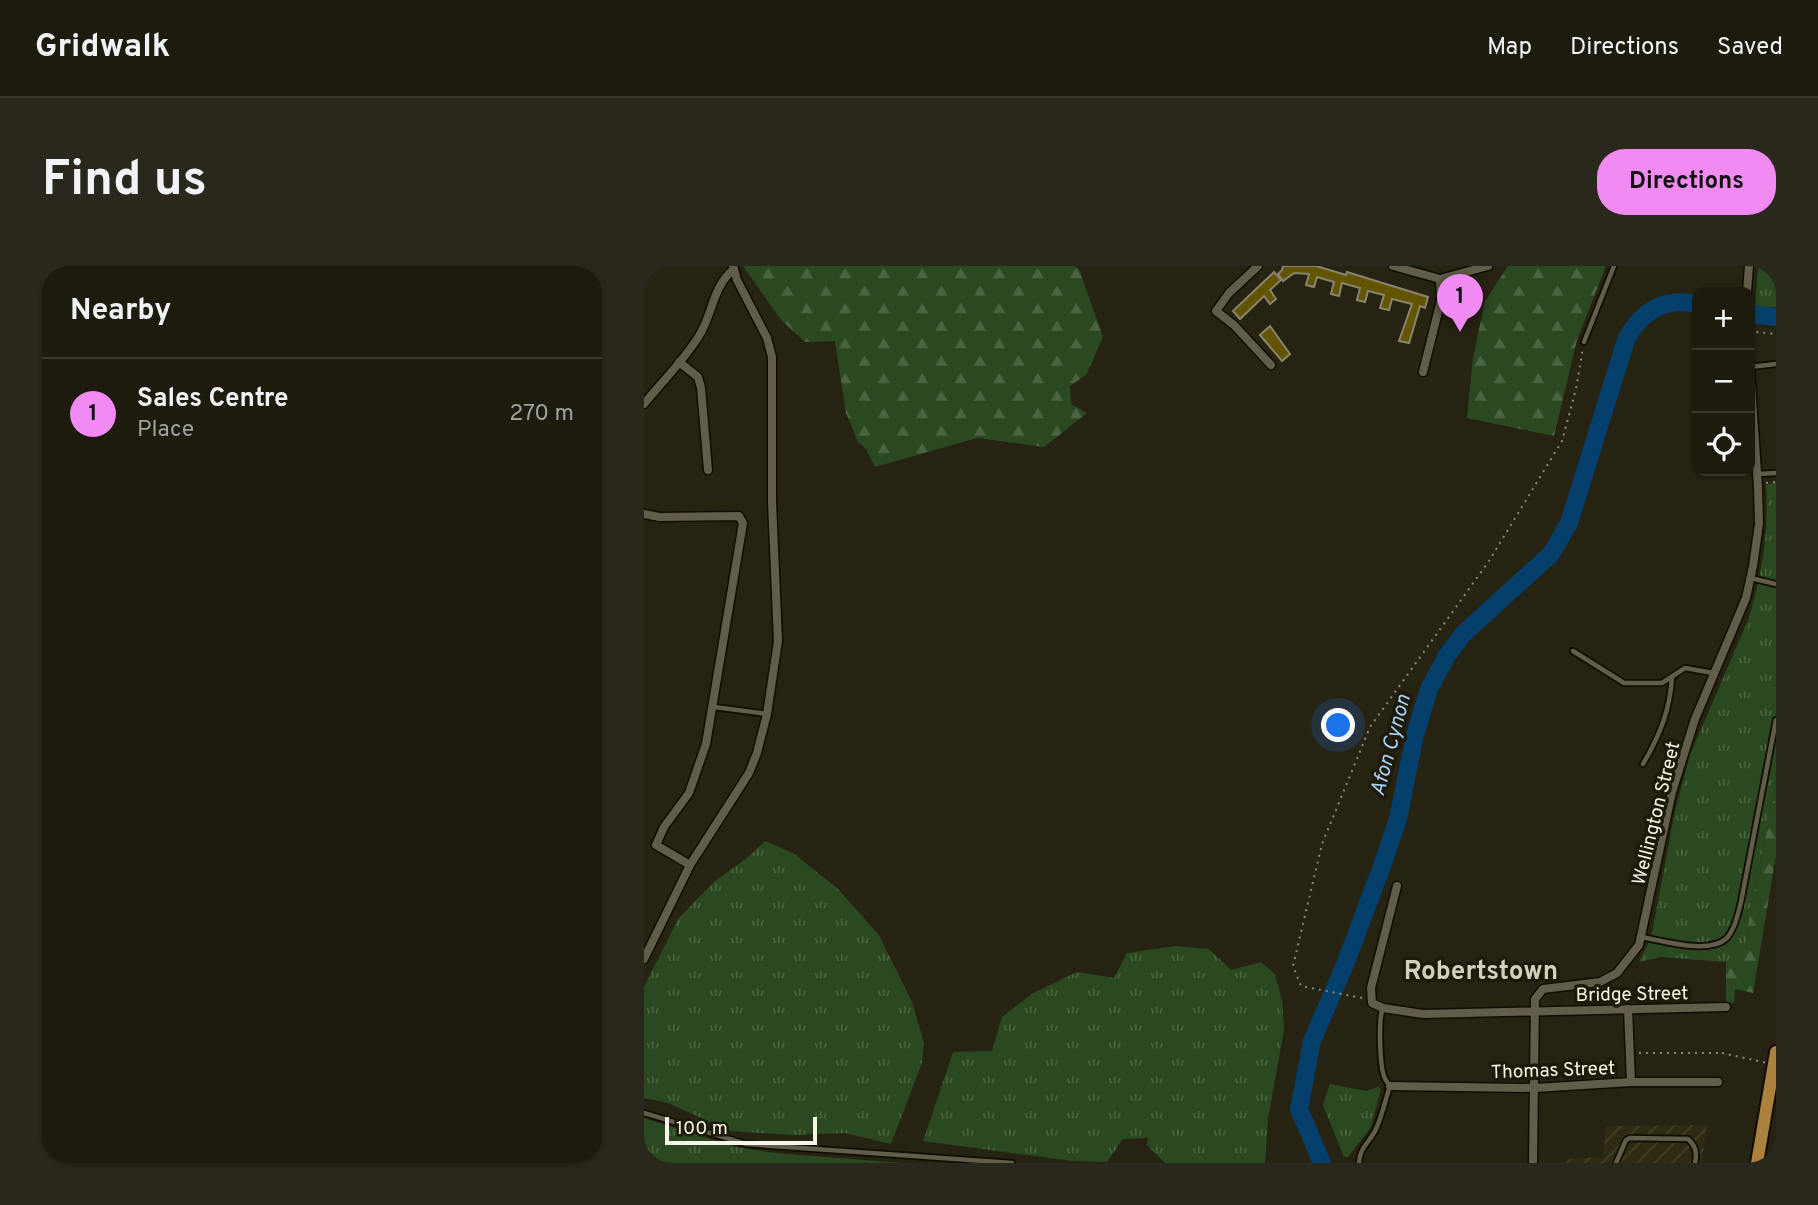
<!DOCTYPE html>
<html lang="en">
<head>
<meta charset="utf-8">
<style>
	body { margin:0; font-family:Overpass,sans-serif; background:#2a271c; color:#f1f3f6 }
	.controls { position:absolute; right:21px; top:21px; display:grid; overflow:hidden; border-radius:14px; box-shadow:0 2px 5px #0004 }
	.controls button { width:63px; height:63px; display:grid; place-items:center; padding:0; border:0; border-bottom:2px solid #3b382e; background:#1d1a0e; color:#f1f3f6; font:35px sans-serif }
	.scale { position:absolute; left:21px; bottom:18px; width:152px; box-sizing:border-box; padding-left:7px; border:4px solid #f7f5ea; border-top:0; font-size:19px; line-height:24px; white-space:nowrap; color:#f7f5ea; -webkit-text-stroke:5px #1d1a09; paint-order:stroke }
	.you { position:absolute; left:695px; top:460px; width:24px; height:24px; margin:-18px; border:5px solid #fff; border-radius:50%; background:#1a73e8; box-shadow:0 0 0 10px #1a73e833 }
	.badge { display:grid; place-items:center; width:46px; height:46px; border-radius:50%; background:#f28af3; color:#111; font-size:23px; font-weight:700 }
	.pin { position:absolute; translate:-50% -58px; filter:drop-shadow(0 2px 4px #0008) }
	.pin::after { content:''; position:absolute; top:37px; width:24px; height:21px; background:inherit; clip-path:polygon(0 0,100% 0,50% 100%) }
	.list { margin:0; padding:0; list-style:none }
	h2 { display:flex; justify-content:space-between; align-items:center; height:91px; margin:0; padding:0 28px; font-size:30px }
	h2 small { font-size:23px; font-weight:400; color:#a0a19e }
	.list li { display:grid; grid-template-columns:46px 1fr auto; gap:21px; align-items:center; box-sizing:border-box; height:112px; padding:0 28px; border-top:2px solid #3b382e }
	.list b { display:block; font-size:26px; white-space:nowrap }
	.list p { margin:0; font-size:23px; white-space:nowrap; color:#a0a19e }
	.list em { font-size:23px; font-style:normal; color:#a0a19e }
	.icon { flex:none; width:38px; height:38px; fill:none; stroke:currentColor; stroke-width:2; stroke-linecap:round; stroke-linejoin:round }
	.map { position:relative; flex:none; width:1132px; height:897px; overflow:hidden; border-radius:28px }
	header { display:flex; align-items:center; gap:42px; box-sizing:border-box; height:98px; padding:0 35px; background:#1d1a0e; border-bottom:2px solid #3b382e }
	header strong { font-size:33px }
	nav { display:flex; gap:38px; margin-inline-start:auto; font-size:24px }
	.intro { display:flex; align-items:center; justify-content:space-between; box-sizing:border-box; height:168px; padding:0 42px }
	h1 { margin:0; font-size:49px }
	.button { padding:18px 32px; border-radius:28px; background:#f28af3; color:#111; font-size:24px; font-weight:700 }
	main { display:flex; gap:42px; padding:0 42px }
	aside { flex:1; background:#1d1a0e; border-radius:28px; box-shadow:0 2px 5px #0004 }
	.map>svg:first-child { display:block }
	.industrial { fill:url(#industrial-furrows) }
	.grass { fill:url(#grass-tufts) }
	.forest { fill:url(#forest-firs) }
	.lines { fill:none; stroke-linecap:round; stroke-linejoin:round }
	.river { stroke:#053f6b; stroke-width:18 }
	.building { fill:#635400; stroke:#888470; stroke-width:2 }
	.service-casing { stroke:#100c01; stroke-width:8 }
	.minor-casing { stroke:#100c01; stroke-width:11 }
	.primary-casing { stroke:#100c01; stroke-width:16 }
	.path { stroke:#8b887b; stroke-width:2; stroke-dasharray:2 5; stroke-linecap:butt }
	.service { stroke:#615d4a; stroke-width:4.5 }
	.minor { stroke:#615d4a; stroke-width:8 }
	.primary { stroke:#ab813d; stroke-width:12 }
	.path-bridge { stroke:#8b887b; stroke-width:2; stroke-dasharray:2 5; stroke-linecap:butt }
	.labels { text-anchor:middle; stroke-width:7; stroke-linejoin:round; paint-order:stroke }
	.street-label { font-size:19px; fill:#f7f5ea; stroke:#1d1a09 }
	.water-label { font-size:21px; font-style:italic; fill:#a8d2fc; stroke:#1d1a09 }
	.district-label { font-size:26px; font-weight:bold; fill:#d4cfba; stroke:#1d1a09 }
</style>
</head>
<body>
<header>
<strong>Gridwalk</strong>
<nav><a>Map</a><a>Directions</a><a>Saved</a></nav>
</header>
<div class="intro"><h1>Find us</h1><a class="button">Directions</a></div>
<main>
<aside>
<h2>Nearby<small></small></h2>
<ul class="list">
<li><span class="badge">1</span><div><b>Sales Centre</b><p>Place</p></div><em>270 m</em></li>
</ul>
</aside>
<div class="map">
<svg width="1132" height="897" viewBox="0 0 1132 897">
	<defs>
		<pattern id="industrial-furrows" width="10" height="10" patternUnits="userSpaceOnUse" patternTransform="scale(1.75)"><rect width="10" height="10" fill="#2f2a12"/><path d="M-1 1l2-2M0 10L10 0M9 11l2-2" fill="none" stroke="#443f29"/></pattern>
		<pattern id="grass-tufts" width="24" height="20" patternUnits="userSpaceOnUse" patternTransform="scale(1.75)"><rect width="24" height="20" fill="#2a4920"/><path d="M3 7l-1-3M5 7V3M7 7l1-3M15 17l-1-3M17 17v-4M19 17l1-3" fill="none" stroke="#4a6441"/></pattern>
		<pattern id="forest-firs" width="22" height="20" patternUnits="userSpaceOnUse" patternTransform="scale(1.75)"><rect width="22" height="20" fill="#2a4920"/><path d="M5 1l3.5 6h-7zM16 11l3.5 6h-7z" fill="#4a6441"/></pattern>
	</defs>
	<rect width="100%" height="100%" fill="#272313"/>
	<path class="industrial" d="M1063,859L1058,897H922L923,893L959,891L962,860Z"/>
	<g class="grass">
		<path d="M1114,1L1132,5V41H1111Z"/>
		<path d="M1132,216V523L1108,633L1101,681L1082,696L1017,691L995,696L1007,672L1031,545L1046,489L1104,354C1118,310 1125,266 1122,219Z"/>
		<path d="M121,575L149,587L193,622L235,669L268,736L280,777L278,797L247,878L201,867L148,869L86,865L24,837L0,832V721L34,653L71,615L103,592Z"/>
		<path d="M532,680L565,683L587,704L617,696L631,708L638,735L640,764L624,853L621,897H521L503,879L504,872L479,873L463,896L429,895L279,875L309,786L348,785L358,751L389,727L433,706L470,712L483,687Z"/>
		<path d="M686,818L722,825L734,821L737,823L727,861L704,891H700L679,839Z"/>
		<path d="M0,852L92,881L131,887L258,897H0Z"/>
	</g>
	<g class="forest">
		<path d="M99,0H430L435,3L459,71L442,109L426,120L427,138L443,147L400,181L333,172L231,201L222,183L214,176L202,147L191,75L161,76L137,54Z"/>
		<path d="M864,0H962L933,74L910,170L823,152L829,92L841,35Z"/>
		<path d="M1132,523V589L1109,727L1091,723L1090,737L1082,736V696L1101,680L1108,633Z"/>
	</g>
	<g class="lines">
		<g class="river">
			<path d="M1106,48L1132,51"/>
			<path d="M678,897L655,843L668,775L702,696L738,600L754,553L771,469L785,423L802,391L819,368L907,288L925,257L982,74C997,45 1020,31 1053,38"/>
		</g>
	</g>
	<g class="building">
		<path d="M639,0H672L702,9L703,6L784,31L781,42L776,40L765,77L755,75L768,38L748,33L745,44L736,42L740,29L724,25L721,36L713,34L716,22L698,17L695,30L687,28L690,16L673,11L670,21L662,19L665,8L650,7L639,15L634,8L638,4Z"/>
		<path d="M630,6L637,14L626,24L632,33L626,38L620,30L596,53L589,45Z"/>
		<path d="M626,60L646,88L638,95L616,69Z"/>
	</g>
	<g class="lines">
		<defs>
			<g id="service">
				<path d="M940,76L970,0"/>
				<path d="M1106,101L1132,98"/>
				<path d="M1114,208L1132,207"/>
				<path d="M1107,312L1132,318"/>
				<path d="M929,385L980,417H1018L1041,402L1069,407"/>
				<path d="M70,441L123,448"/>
				<path d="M999,498C1016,469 1026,444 1028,411"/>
				<path d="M997,671C1020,675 1065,689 1083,672C1091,662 1094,648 1097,636L1132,454"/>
				<path d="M0,847L102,878L368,897"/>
				<path d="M715,897C715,882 726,876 732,863C738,850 741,835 746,820C744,817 741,814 740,810C736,799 734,753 739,742"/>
				<path d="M972,897L982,874L986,872L1044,873C1052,880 1053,887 1051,897"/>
			</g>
			<g id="minor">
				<path d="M614,0L585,27L572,45L590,59L627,99"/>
				<path d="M749,0L796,13L844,0"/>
				<path d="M1103,26L1105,0"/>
				<path d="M35,96L54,111L57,122L64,204"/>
				<path d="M779,106L797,34L796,13"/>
				<path d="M0,138C18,116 40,94 55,70C69,48 68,21 90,3"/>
				<path d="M0,248L15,251L95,250L99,257L62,478L45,527L20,561L12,579L46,599"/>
				<path d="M753,620L727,722L728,737L739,742L779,748L1082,741"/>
				<path d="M0,693L46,599L105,507L113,487L123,448L134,375L128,236V91L123,72L93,14L89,0"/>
				<path d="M984,743L987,816"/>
				<path d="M746,820L891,822L987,816H1074"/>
				<path d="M889,897L891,733L899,723L956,716L973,707L995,679L1028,526L1051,453L1102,332L1109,300L1115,258L1114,221L1106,103"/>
			</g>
			<path id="primary" d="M1113,897L1132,786"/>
		</defs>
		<use href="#service" class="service-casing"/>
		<use href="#minor" class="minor-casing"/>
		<use href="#primary" class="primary-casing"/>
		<g class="path">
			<path d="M1106,69L1113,66L1132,68"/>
			<path d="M1122,217L1132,216"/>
			<path d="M718,732L657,720L649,700L678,578L726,461L845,295L918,175L932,123L939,82"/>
			<path d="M995,787H1078"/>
		</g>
		<use href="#service" class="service"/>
		<use href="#minor" class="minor"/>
		<use href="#primary" class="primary"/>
		<path class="path-bridge" d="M1078,787L1132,799"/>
	</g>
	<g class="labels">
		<g class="street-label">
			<text transform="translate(1011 547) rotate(-76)" y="7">Wellington Street</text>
			<text transform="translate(988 727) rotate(-1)" y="7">Bridge Street</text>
			<text transform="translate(909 803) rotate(-2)" y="7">Thomas Street</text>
		</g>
		<g class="water-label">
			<text transform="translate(746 479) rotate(-75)" y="7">Afon Cynon</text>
		</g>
		<g class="district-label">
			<text x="837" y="713">Robertstown</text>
		</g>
	</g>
</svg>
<div class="controls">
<button>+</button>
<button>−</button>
<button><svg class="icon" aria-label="locate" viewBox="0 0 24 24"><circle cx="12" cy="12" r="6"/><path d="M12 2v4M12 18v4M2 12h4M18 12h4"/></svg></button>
</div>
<div class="scale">100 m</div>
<div class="you"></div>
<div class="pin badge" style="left:816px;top:66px">1</div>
</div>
</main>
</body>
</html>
